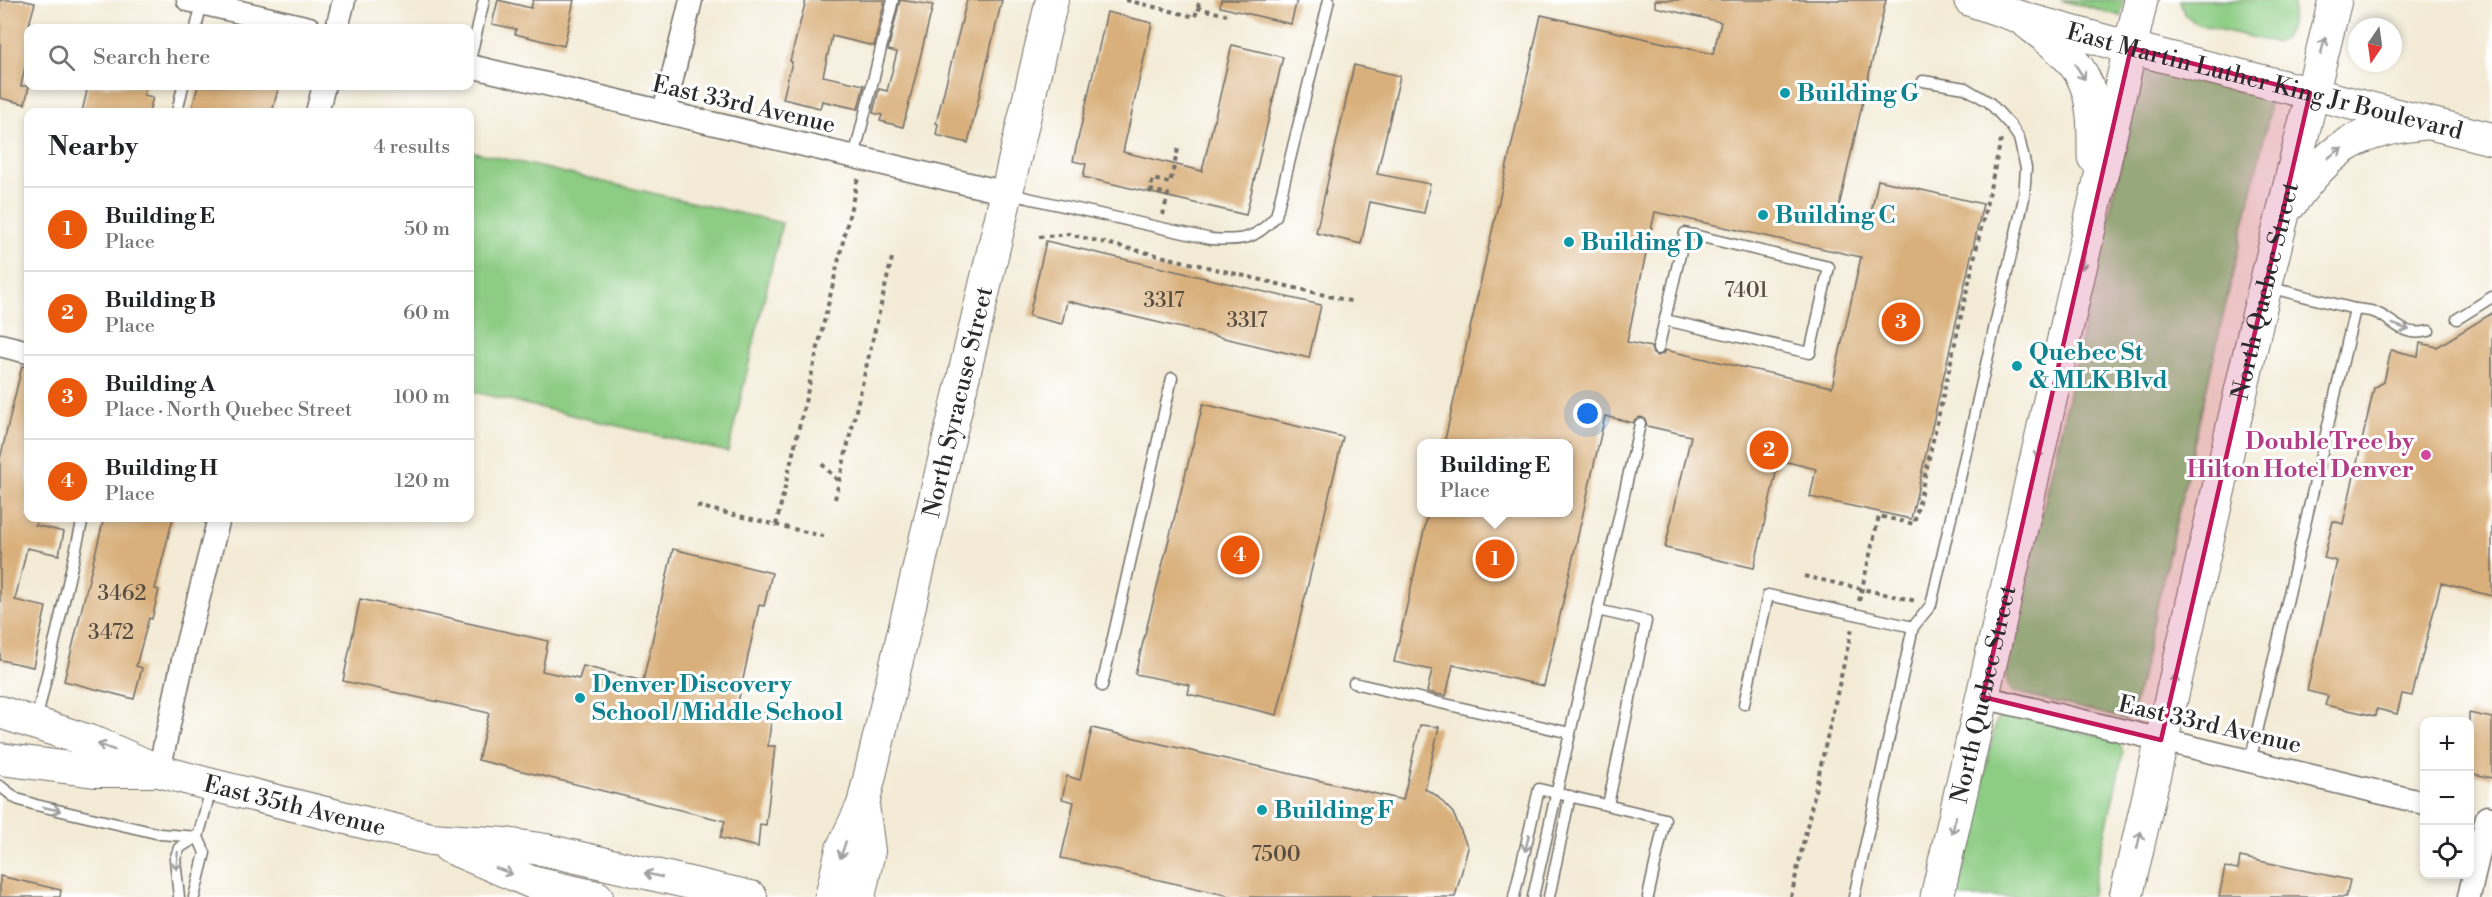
<!DOCTYPE html>
<html lang="en">
<head>
<meta charset="utf-8">
<style>
	body { margin:0; font-family:"Libre Bodoni",serif; background:#f2f2f2; color:#202124 }
	.controls { position:absolute; right:18px; bottom:18px; display:grid; overflow:hidden; border-radius:12px; box-shadow:0 3px 9px #0003 }
	.controls button { width:54px; height:54px; display:grid; place-items:center; padding:0; border:0; border-bottom:2px solid #e0e0e0; background:#fff; color:#202124; font:30px sans-serif }
	.compass { position:absolute; left:2348px; top:18px; width:54px; height:54px; border-radius:50%; background:#fff; box-shadow:0 3px 9px #0003; rotate:193deg }
	.you { position:absolute; left:1588px; top:414px; width:21px; height:21px; margin:-15px; border:4px solid #fff; border-radius:50%; background:#1a73e8; box-shadow:0 0 0 9px #1a73e833 }
	.badge { display:grid; place-items:center; width:39px; height:39px; border-radius:50%; background:#ea580c; color:#fff; font-size:20px; font-weight:700 }
	.pin { position:absolute; translate:-50% -50%; border:3px solid #fff; box-shadow:0 2px 6px #0006 }
	.popup { position:absolute; left:1417px; top:439px; width:156px; height:78px; box-sizing:border-box; display:grid; place-content:center; border-radius:12px; background:#fff; filter:drop-shadow(0 2px 4px #0005); font-size:20px; white-space:nowrap; color:#757577 }
	.popup b { font-size:22px; color:#202124 }
	.popup::after { content:''; position:absolute; left:50%; top:100%; margin-left:-12px; border:12px solid transparent; border-top-color:#fff }
	.list { margin:0; padding:0; list-style:none }
	h2 { display:flex; justify-content:space-between; align-items:center; height:78px; margin:0; padding:0 24px; font-size:26px }
	h2 small { font-size:20px; font-weight:400; color:#757577 }
	.list li { display:grid; grid-template-columns:39px 1fr auto; gap:18px; align-items:center; box-sizing:border-box; height:84px; padding:0 24px; border-top:2px solid #e0e0e0 }
	.list b { display:block; font-size:22px; white-space:nowrap }
	.list p { margin:0; font-size:20px; white-space:nowrap; color:#757577 }
	.list em { font-size:20px; font-style:normal; color:#757577 }
	.icon { flex:none; width:33px; height:33px; fill:none; stroke:currentColor; stroke-width:2; stroke-linecap:round; stroke-linejoin:round }
	.map { position:relative; flex:none; width:2492px; height:897px; overflow:hidden }
	.search { position:absolute; background:#fff; box-shadow:0 3px 9px #0003; left:24px; top:24px; width:450px; height:66px; display:flex; align-items:center; gap:15px; box-sizing:border-box; padding:0 21px; border-radius:12px; color:#757577; font-size:22px }
	.panel { position:absolute; background:#fff; box-shadow:0 3px 9px #0003; left:24px; top:108px; width:450px; height:414px; border-radius:12px }
	.map>svg:first-child { display:block }
	.green { fill:#8ccc83; stroke:#5c7c57; stroke-width:1.5 }
	.building { fill:#d9b07c; fill-rule:evenodd }
	.lines { fill:none; stroke-linecap:round; stroke-linejoin:round }
	.lane-casing { stroke:#716e67; stroke-width:13 }
	.street-casing { stroke:#716e67; stroke-width:25 }
	.secondary-casing { stroke:#716e67; stroke-width:34 }
	.primary-casing { stroke:#716e67; stroke-width:35 }
	.path { stroke:#716e67; stroke-width:4; stroke-dasharray:4.5 4.5; stroke-linecap:butt }
	.lane { stroke:#fff; stroke-width:10 }
	.street { stroke:#fff; stroke-width:22 }
	.secondary { stroke:#fff; stroke-width:32 }
	.primary { stroke:#fff; stroke-width:33 }
	.oneway { stroke:#a0a0a0 }
	.marked { fill:#c2185b; fill-opacity:0.2; stroke:#c2185b; stroke-width:4.5; stroke-linejoin:round }
	.culture-dot { fill:#0f9aa8; stroke:#fff; stroke-width:2 }
	.hotel-dot { fill:#d1479c; stroke:#fff; stroke-width:2 }
	.labels { text-anchor:middle; stroke-width:6; stroke-linejoin:round; paint-order:stroke }
	.number-label { font-size:21px; fill:#564c3f }
	.street-label { font-size:24px; fill:#2b2b2b; stroke:#fff }
	.culture-label { font-size:24px; font-weight:bold; fill:#0d838f; stroke:#fff; text-anchor:start }
	.hotel-label { font-size:24px; font-weight:bold; fill:#b23c85; stroke:#fff; text-anchor:end }
</style>
</head>
<body>
<div class="map">
<svg width="2492" height="897" viewBox="0 0 2492 897">
	<rect width="100%" height="100%" fill="#fff"/>
	<filter id="ink" filterUnits="userSpaceOnUse"><feTurbulence type="fractalNoise" baseFrequency=".0167" numOctaves="2"/><feDisplacementMap in="SourceGraphic" scale="12" xChannelSelector="R" yChannelSelector="G"/><feConvolveMatrix kernelMatrix="1 2 1 2 8 2 1 2 1" color-interpolation-filters="sRGB"/></filter>
	<filter id="wash" filterUnits="userSpaceOnUse"><feTurbulence type="fractalNoise" baseFrequency=".008" numOctaves="4" result="noise"/><feDisplacementMap in="SourceGraphic" scale="24" xChannelSelector="R" yChannelSelector="G"/><feGaussianBlur stdDeviation="1.35" result="paint"/><feColorMatrix in="noise" values="0 0 0 0 0 0 0 0 0 0 0 0 0 0 0 0 0 1.4 0 .05"/><feComposite in="paint" operator="in"/></filter>
	<g filter="url(#wash)">
		<rect width="100%" height="100%" fill="#f3ebd6"/>
		<g class="green">
			<path d="M2060,0H2124L2121,16Z"/>
			<path d="M2180,0H2295C2292,14 2291,40 2275,43L2197,24L2184,14Z"/>
			<path d="M2147,69L2262,97L2269,102V115L2133,711L2130,717L2125,719L2014,692L2008,685L2006,675L2140,77L2142,73Z"/>
			<path d="M470,151L782,223L728,452L470,391Z"/>
			<path d="M2009,714L2117,741L2121,746L2123,753L2091,897H1957L1996,722L2000,716Z"/>
		</g>
		<g id="blocks">
			<g class="building">
				<path d="M0,0H22L35,3L28,28V52L21,86H29L25,104L0,98Z"/>
				<path d="M498,0L531,8L533,0H574L564,46L515,34L516,29L492,24Z"/>
				<path d="M806,0H885L874,46L832,36L823,76L864,85L858,109L822,101L820,108L783,99L792,62L790,61Z"/>
				<path d="M900,0L933,5L903,127L880,121L882,115L873,113L879,89L887,91L897,52L888,50Z"/>
				<path d="M967,0H1002L968,143L936,135L938,124L936,123Z"/>
				<path d="M1221,0H1297L1291,24L1220,7Z"/>
				<path d="M1655,0H1886L1838,211L1870,218L1878,180L1983,204L1911,519L1810,497L1816,469L1779,460L1754,568L1665,548L1691,436L1647,426L1645,419L1641,417L1635,419L1633,423L1605,416L1544,686L1453,665L1446,696L1427,692L1432,670L1394,662L1428,513H1569V444H1444L1541,15L1713,54L1721,22L1655,7ZM1655,212L1861,257L1832,387L1665,350L1663,354L1657,356L1653,354L1651,347L1627,342Z"/>
				<path d="M1107,12L1152,23L1123,152L1202,171L1232,45L1283,57L1246,215L1083,177L1086,164L1073,161Z"/>
				<path d="M1354,65L1400,76L1377,174L1430,184L1424,213L1370,202L1361,244L1316,233Z"/>
				<path d="M88,86H146L144,95L153,97L149,112H82Z"/>
				<path d="M198,86H279L272,112H191Z"/>
				<path d="M1046,241L1321,305L1309,358L1067,301L1062,324L1029,316Z"/>
				<path d="M2492,313V596L2441,583L2412,696L2402,694L2397,714L2377,709L2376,716L2325,705L2328,696L2307,691L2337,561L2324,558L2333,521L2343,524L2374,388L2384,382L2391,350L2418,356L2420,343L2437,347Z"/>
				<path d="M22,366L28,367V518H37L35,525L64,532L59,555L27,548L15,600L46,607L33,667L0,660V459Z"/>
				<path d="M1203,404L1343,437L1277,715L1188,694L1190,685L1135,674Z"/>
				<path d="M104,518H173L155,589L159,590L152,619L149,618L136,666L142,668L134,699L64,681Z"/>
				<path d="M673,549L772,573L764,606L759,605L737,707L772,715L768,746H775L766,825L760,824L758,847L720,838L725,821L478,760L489,713L343,681L360,599L548,641L542,671L579,679L583,666L643,681Z"/>
				<path d="M2469,713L2492,718V778L2469,773Z"/>
				<path d="M1420,725L1439,727L1425,789L1436,795L1453,813L1468,848L1455,897H1235L1061,858L1074,802L1062,799L1067,776L1080,780L1092,728L1403,800Z"/>
				<path d="M2240,857L2350,880L2346,897H2219L2225,867L2238,869Z"/>
				<path d="M0,876L61,890L60,897H0Z"/>
			</g>
		</g>
	</g>
	<g filter="url(#ink)">
		<use href="#blocks" fill-opacity="0" stroke="#716e67" stroke-width="1.5"/>
		<g class="lines">
			<defs>
				<g id="lane">
					<path d="M196,28L202,2"/>
					<path d="M470,60L484,0"/>
					<path d="M177,112L183,86"/>
					<path d="M854,157L893,0"/>
					<path d="M1010,194L1211,239C1242,241 1255,240 1276,216L1329,0"/>
					<path d="M2268,287L2355,309"/>
					<path d="M2457,319L2492,297"/>
					<path d="M1658,349L1685,233L1829,267L1810,353L1665,320"/>
					<path d="M1597,610L1646,621L1608,805"/>
					<path d="M1913,627L1931,605L2024,198L2026,168L2019,138L2011,126L1989,102L1965,88L1923,81"/>
					<path d="M1354,683L1570,733"/>
					<path d="M1102,686L1172,378"/>
					<path d="M1744,704L1768,595L1913,627L1854,897"/>
					<path d="M36,722L83,518"/>
					<path d="M2250,762L2355,309C2361,310 2368,310 2374,312C2394,319 2401,338 2429,331"/>
					<path d="M0,786L17,799L36,805L160,834L198,837"/>
					<path d="M179,897L175,859L179,848L197,837"/>
					<path d="M194,897L205,853L198,837L211,789"/>
					<path d="M1514,897L1539,789L1665,819L1648,897"/>
					<path d="M1533,897L1640,424"/>
					<path d="M1549,897L1570,796"/>
				</g>
				<g id="street">
					<path d="M188,0L309,28"/>
					<path d="M337,28L344,0"/>
					<path d="M470,66L1007,193"/>
					<path d="M317,112L324,86"/>
					<path d="M664,112L691,0"/>
					<path d="M0,345L28,352"/>
					<path d="M1983,697L2424,803"/>
					<path d="M159,771L185,651L219,518"/>
					<path d="M2469,897L2487,817"/>
				</g>
				<g id="secondary">
					<path id="s1" d="M1970,0L2022,18L2131,48L2492,139"/>
					<path id="s2" d="M0,712L98,744L159,771L212,785L431,839L506,844L546,850L751,897"/>
					<path d="M0,759L95,771H152"/>
					<path d="M449,847L531,882L597,897"/>
					<path id="s3" d="M831,897L842,849L863,805L1052,0"/>
					<path d="M859,897L869,851L863,805"/>
				</g>
				<g id="primary">
					<path d="M2022,18C2044,36 2076,56 2086,84C2095,107 2094,133 2094,157"/>
					<path d="M2290,204C2330,148 2357,129 2426,123"/>
					<path id="s4" d="M1937,897L2141,0"/>
					<path id="s5" d="M2126,897L2259,312L2335,0"/>
				</g>
			</defs>
			<use href="#lane" class="lane-casing"/>
			<use href="#street" class="street-casing"/>
			<use href="#secondary" class="secondary-casing"/>
			<use href="#primary" class="primary-casing"/>
			<g class="path">
				<path d="M1126,0L1195,17L1200,0"/>
				<path d="M1197,8L1227,15"/>
				<path d="M1163,215L1168,194L1150,190L1153,179L1170,183L1179,145"/>
				<path d="M1039,237L1068,234L1354,302"/>
				<path d="M822,464L839,482"/>
				<path d="M835,499L892,258"/>
				<path d="M697,506L827,537"/>
				<path d="M776,525L858,178"/>
				<path d="M1804,576L1916,601"/>
				<path d="M1859,601L1879,516L1914,524L2001,140"/>
				<path d="M1791,897L1852,628"/>
			</g>
			<use href="#lane" class="lane"/>
			<use href="#street" class="street"/>
			<use href="#secondary" class="secondary"/>
			<use href="#primary" class="primary"/>
		</g>
		<defs><path id="oneway-shaft" d="M-6 0H5M1.5-3L5.5 0L1.5 3" fill="none" stroke-width="1.6" stroke-linecap="round" stroke-linejoin="round" transform="scale(1.5)"/></defs>
		<g class="oneway">
			<use href="#oneway-shaft" transform="translate(2323 46) rotate(-75)"/>
			<use href="#oneway-shaft" transform="translate(2080 72) rotate(57)"/>
			<use href="#oneway-shaft" transform="translate(2335 153) rotate(-36)"/>
			<use href="#oneway-shaft" transform="translate(2083 261) rotate(103)"/>
			<use href="#oneway-shaft" transform="translate(2401 327) rotate(20)"/>
			<use href="#oneway-shaft" transform="translate(2039 451) rotate(103)"/>
			<use href="#oneway-shaft" transform="translate(2174 683) rotate(-77)"/>
			<use href="#oneway-shaft" transform="translate(106 747) rotate(-159)"/>
			<use href="#oneway-shaft" transform="translate(52 809) rotate(13)"/>
			<use href="#oneway-shaft" transform="translate(1954 825) rotate(103)"/>
			<use href="#oneway-shaft" transform="translate(2139 840) rotate(-77)"/>
			<use href="#oneway-shaft" transform="translate(1527 843) rotate(103)"/>
			<use href="#oneway-shaft" transform="translate(843 850) rotate(108)"/>
			<use href="#oneway-shaft" transform="translate(177 861) rotate(95)"/>
			<use href="#oneway-shaft" transform="translate(504 871) rotate(21)"/>
			<use href="#oneway-shaft" transform="translate(653 875) rotate(-167)"/>
		</g>
	</g>
	<path class="marked" d="M2131,48L2310,93L2161,740L1983,697Z"/>
	<g class="culture-dot">
		<circle cx="1785" cy="93" r="6"/>
		<circle cx="1763" cy="215" r="6"/>
		<circle cx="1569" cy="242" r="6"/>
		<circle cx="2017" cy="366" r="6"/>
		<circle cx="580" cy="698" r="6"/>
		<circle cx="1262" cy="810" r="6"/>
	</g>
	<circle class="hotel-dot" cx="2426" cy="455" r="6"/>
	<g class="labels">
		<g class="number-label">
			<text x="1746" y="297">7401</text>
			<text x="1164" y="307">3317</text>
			<text x="1247" y="327">3317</text>
			<text x="122" y="600">3462</text>
			<text x="111" y="639">3472</text>
			<text x="1276" y="861">7500</text>
		</g>
		<g class="street-label">
			<text dy="8" stroke="none"><textPath href="#s1" startOffset="306">East Martin Luther King Jr Boulevard</textPath></text>
			<text transform="translate(744 104) rotate(13)" y="8">East 33rd Avenue</text>
			<text dy="8" stroke="none"><textPath href="#s5" startOffset="622">North Quebec Street</textPath></text>
			<text dy="8" stroke="none"><textPath href="#s3" startOffset="512">North Syracuse Street</textPath></text>
			<text dy="8" stroke="none"><textPath href="#s4" startOffset="208">North Quebec Street</textPath></text>
			<text transform="translate(2210 724) rotate(13)" y="8">East 33rd Avenue</text>
			<text dy="8" stroke="none"><textPath href="#s2" startOffset="310">East 35th Avenue</textPath></text>
		</g>
		<g class="culture-label">
			<text x="1797" y="101">Building G</text>
			<text x="1775" y="223">Building C</text>
			<text x="1581" y="250">Building D</text>
			<text x="2029" y="360">Quebec St<tspan x="2029" dy="28">&amp; MLK Blvd</tspan></text>
			<text x="592" y="692">Denver Discovery<tspan x="592" dy="28">School / Middle School</tspan></text>
			<text x="1274" y="818">Building F</text>
		</g>
		<g class="hotel-label">
			<text x="2414" y="449">DoubleTree by<tspan x="2414" dy="28">Hilton Hotel Denver</tspan></text>
		</g>
	</g>
</svg>
<div class="controls">
<button>+</button>
<button>−</button>
<button><svg class="icon" aria-label="locate" viewBox="0 0 24 24"><circle cx="12" cy="12" r="6"/><path d="M12 2v4M12 18v4M2 12h4M18 12h4"/></svg></button>
</div>
<svg class="compass" viewBox="-18 -18 36 36"><path d="M0-13l5 13h-10z" fill="#e53935"/><path d="M0 13l5-13h-10z" fill="#757577"/></svg>
<div class="you"></div>
<div class="pin badge" style="left:1495px;top:559px">1</div>
<div class="popup"><b>Building E</b>Place</div>
<div class="pin badge" style="left:1769px;top:450px">2</div>
<div class="pin badge" style="left:1901px;top:322px">3</div>
<div class="pin badge" style="left:1240px;top:555px">4</div>
<div class="search"><svg class="icon" aria-label="search" viewBox="0 0 24 24"><circle cx="10" cy="10" r="6"/><path d="M15 15l6 6"/></svg>Search here</div>
<section class="panel">
<h2>Nearby<small>4 results</small></h2>
<ul class="list">
<li><span class="badge">1</span><div><b>Building E</b><p>Place</p></div><em>50 m</em></li>
<li><span class="badge">2</span><div><b>Building B</b><p>Place</p></div><em>60 m</em></li>
<li><span class="badge">3</span><div><b>Building A</b><p>Place · North Quebec Street</p></div><em>100 m</em></li>
<li><span class="badge">4</span><div><b>Building H</b><p>Place</p></div><em>120 m</em></li>
</ul>
</section>
</div>
</body>
</html>
